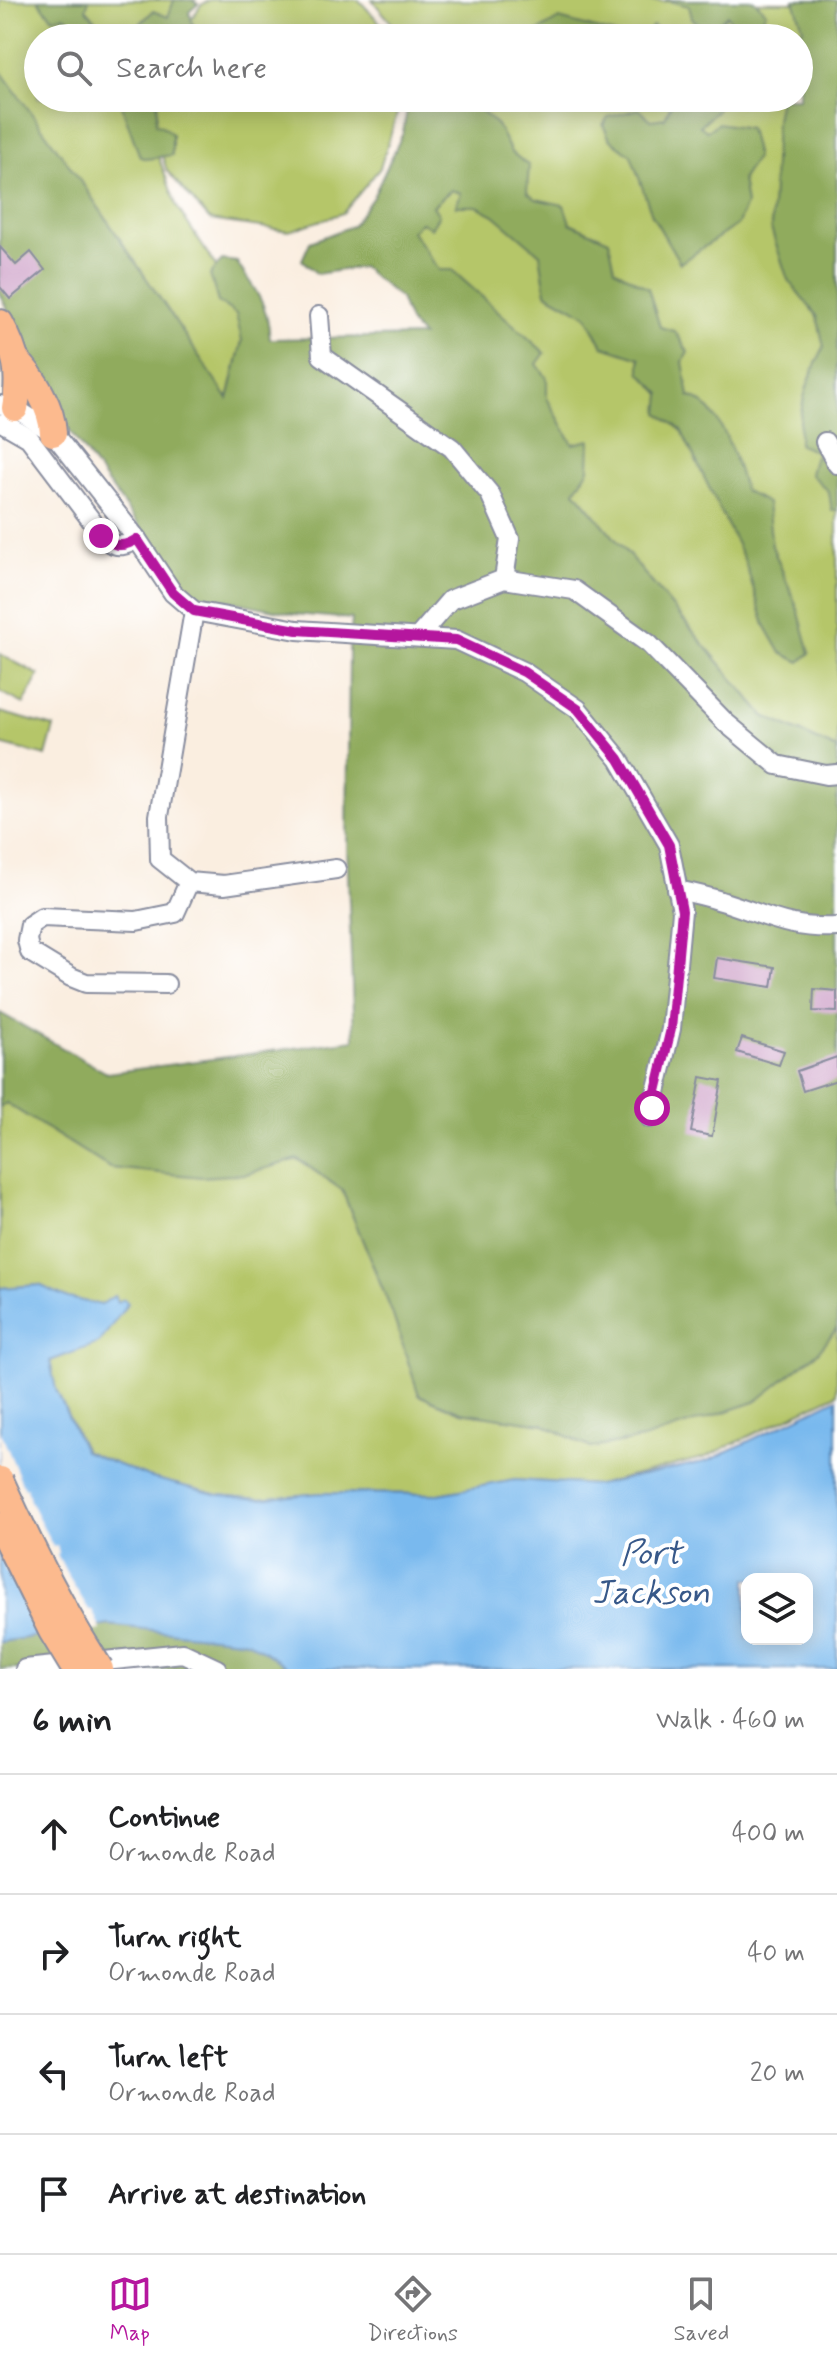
<!DOCTYPE html>
<html lang="en">
<head>
<meta charset="utf-8">
<style>
	body { margin:0; font-family:Mynerve,sans-serif; background:#f2f2f2; color:#202124 }
	.controls { position:absolute; right:24px; bottom:24px; display:grid; overflow:hidden; border-radius:16px; box-shadow:0 4px 20px #0003 }
	.controls button { width:72px; height:72px; display:grid; place-items:center; padding:0; border:0; border-bottom:2px solid #e0e0e0; background:#fff; color:#202124; font:40px sans-serif }
	.stop { position:absolute; width:24px; height:24px; margin:-18px; border:6px solid #b5179e; border-radius:50%; background:#fff }
	.stop.end { background:#b5179e; border-color:#fff; box-shadow:0 2px 8px #0008 }
	.list { margin:0; padding:0; list-style:none }
	h2 { display:flex; justify-content:space-between; align-items:center; height:104px; margin:0; padding:0 32px; font-size:34px }
	h2 small { font-size:26px; font-weight:400; color:#757577 }
	.list li { display:grid; grid-template-columns:52px 1fr auto; gap:24px; align-items:center; box-sizing:border-box; height:120px; padding:0 32px; border-top:2px solid #e0e0e0 }
	.list b { display:block; font-size:30px; white-space:nowrap }
	.list p { margin:0; font-size:26px; white-space:nowrap; color:#757577 }
	.list em { font-size:26px; font-style:normal; color:#757577 }
	.icon { flex:none; width:44px; height:44px; fill:none; stroke:currentColor; stroke-width:2; stroke-linecap:round; stroke-linejoin:round }
	.map { position:relative; flex:none; width:837px; height:1669px; overflow:hidden }
	.search { position:absolute; background:#fff; box-shadow:0 4px 20px #0003; left:24px; right:24px; top:24px; height:88px; display:flex; align-items:center; gap:20px; box-sizing:border-box; padding:0 28px; border-radius:44px; color:#757577; font-size:30px }
	.sheet { height:584px; background:#fff }
	nav { display:flex; justify-content:space-around; align-items:center; box-sizing:border-box; height:112px; border-top:2px solid #e0e0e0; background:#fff; font-size:22px; color:#757577 }
	nav a { display:grid; justify-items:center; gap:4px }
	nav .on { color:#b5179e }
	.map>svg:first-child { display:block }
	.green { fill:#b5c669; stroke:#687a64; stroke-width:2 }
	.forest { fill:#90ab5d; stroke:#566d5e; stroke-width:2 }
	.water { fill:#79b9ee; stroke:#4a74a6; stroke-width:2; fill-rule:evenodd }
	.pier { fill:#faeee0 }
	.building { fill:#d0a6cb }
	.lines { fill:none; stroke-linecap:round; stroke-linejoin:round }
	.minor-casing { stroke:#8a8e9f; stroke-width:22 }
	.highway-casing { stroke:#8a8e9f; stroke-width:30 }
	.minor { stroke:#fff; stroke-width:18 }
	.highway { stroke:#fcba8e; stroke-width:26 }
	.highway-bridge-casing { stroke:#8a8e9f; stroke-width:30; stroke-linecap:butt }
	.highway-bridge { stroke:#fcba8e; stroke-width:26 }
	.route { stroke:#b5179e; stroke-width:10 }
	.labels { text-anchor:middle; stroke-width:8; stroke-linejoin:round; paint-order:stroke }
	.water-label { font-size:34px; font-style:italic; fill:#375889; stroke:#fff }
</style>
</head>
<body>
<div class="map">
<svg width="837" height="1669" viewBox="0 0 837 1669">
	<rect width="100%" height="100%" fill="#fff"/>
	<filter id="ink" filterUnits="userSpaceOnUse"><feTurbulence type="fractalNoise" baseFrequency=".0125" numOctaves="2"/><feDisplacementMap in="SourceGraphic" scale="16" xChannelSelector="R" yChannelSelector="G"/><feConvolveMatrix kernelMatrix="1 2 1 2 8 2 1 2 1" color-interpolation-filters="sRGB"/></filter>
	<filter id="wash" filterUnits="userSpaceOnUse"><feTurbulence type="fractalNoise" baseFrequency=".006" numOctaves="4" result="noise"/><feDisplacementMap in="SourceGraphic" scale="32" xChannelSelector="R" yChannelSelector="G"/><feGaussianBlur stdDeviation="1.8" result="paint"/><feColorMatrix in="noise" values="0 0 0 0 0 0 0 0 0 0 0 0 0 0 0 0 0 1.4 0 .05"/><feComposite in="paint" operator="in"/></filter>
	<g filter="url(#wash)">
		<rect width="100%" height="100%" fill="#faeee0"/>
		<g class="green">
			<path d="M0,0H195L190,4L166,38H38V98H144L141,110L177,207L248,315L228,400L80,180L0,71Z"/>
			<path d="M210,0H359L394,38H179L201,5Z"/>
			<path d="M372,0L796,2L817,82L837,304V749L764,716L575,491L423,336L403,268L418,98H799V38H400L396,28Z"/>
			<path d="M153,98H402L380,168L343,213L289,231L210,220L167,171L151,122Z"/>
			<path d="M0,654L39,675L24,704L0,692Z"/>
			<path d="M0,712L54,727L46,756L0,744Z"/>
			<path d="M6,1103L110,1168L246,1174L297,1159L342,1190L392,1312L419,1395L461,1412L543,1424L591,1448L817,1353L837,1328V1394L706,1457L597,1485L515,1480L439,1494L320,1493L259,1499L219,1495L148,1477L85,1451L56,1390L50,1361L99,1343L117,1302L114,1296L101,1305L68,1298L39,1285L0,1288V1107Z"/>
		</g>
		<g class="forest">
			<path d="M40,0H89L86,9L106,32L109,22L133,31L153,11L168,17L174,0H191L198,4L189,12L193,24L184,38H73L65,33L69,19L64,16L53,18L39,2Z"/>
			<path d="M665,0H754L766,12L760,25L754,31L736,27L727,15L714,28L703,29L692,18L689,6Z"/>
			<path d="M794,0H837V450L819,436L818,452L799,445C798,409 807,379 824,347L817,316L788,280L771,229L776,119L780,98H799V38L803,28Z"/>
			<path d="M559,19L618,35L641,38L653,26L671,38H527Z"/>
			<path d="M0,70L80,180L228,399L242,341L236,314L218,302L210,275L222,260L237,262C243,274 252,283 258,295C266,308 269,324 270,339L422,336L409,322L400,298L362,267L317,274L302,260L310,242L352,226L373,197L403,133L409,98H466L497,125L511,152L529,166L527,192L536,199L564,205L570,223L609,240L615,269L648,288L660,327L675,331L688,352L683,362L689,396C722,407 736,460 744,490L767,503L772,546L798,609L810,653L800,662L781,653L765,625L744,559L681,430L659,413L661,394L640,372V358L603,346L586,315L546,293L540,254L494,215L477,206H456L461,193L451,190L433,206L439,215L431,228L421,222L412,231L439,270H452L545,353L537,364L547,378V398L573,444L590,440L589,469L575,491L764,716L837,749V1328L817,1353L755,1402L643,1439L591,1448L543,1424L461,1412L419,1395L392,1312L342,1190L298,1159L246,1174L201,1177L110,1168L6,1103L0,1107V1013L107,1073L354,1040L347,849L349,649L352,619L294,614L187,592L66,426L0,295Z"/>
			<path d="M121,98H158L156,124L161,125L172,134V155L147,159L140,157L122,107Z"/>
			<path d="M681,98H713L718,109L700,126L707,131L718,123L749,128L756,157L742,179L746,204L738,224L680,263L652,215L631,155L610,139L603,125L608,117L639,109L651,120L665,118L672,101Z"/>
			<path d="M815,455L837,475V510L832,511L829,492L810,474Z"/>
			<path d="M109,1625L248,1641L291,1669H0V1642Z"/>
		</g>
		<path class="water" d="M39,1285L68,1298L101,1305L114,1296L117,1302L124,1299L128,1303L99,1343L50,1361L56,1390L84,1451L148,1477L219,1495L259,1499L320,1493L439,1494L515,1480L597,1485L708,1461L837,1398V1669H291L248,1641L109,1625L0,1642V1288ZM747,1579H807V1639H747Z"/>
		<path class="pier" d="M0,1431L24,1488L27,1487L30,1501L53,1547L57,1546L59,1553L57,1554L68,1576L89,1610H92L101,1630L47,1638L10,1571L6,1572L4,1566L7,1565L0,1550Z"/>
		<g id="blocks">
			<g class="building">
				<path d="M0,247L16,265L31,252L45,270L10,299L0,287Z"/>
				<path d="M717,958L775,967L772,987L714,978Z"/>
				<path d="M814,989L837,991V1012L813,1011Z"/>
				<path d="M742,1038L784,1051L779,1065L737,1052Z"/>
				<path d="M837,1057V1080L803,1091L797,1071Z"/>
				<path d="M701,1077L722,1081L712,1136L691,1132Z"/>
			</g>
		</g>
	</g>
	<g filter="url(#ink)">
		<use href="#blocks" fill-opacity="0" stroke="#8a8e9f" stroke-width="2"/>
		<g class="lines">
			<defs>
				<g id="minor">
					<path d="M319,316L322,356L452,448L490,494L510,539L504,579"/>
					<path d="M0,405L15,408L53,433L137,539L173,593L194,611L297,630L456,640L524,672L578,709L619,759L669,845L682,911L671,1029L650,1118"/>
					<path d="M3,423L29,438L107,541C118,548 126,546 137,539"/>
					<path d="M825,442L837,464"/>
					<path d="M194,611L159,816L160,859L189,882L224,885L336,869"/>
					<path d="M418,637L450,600L504,579L574,590L649,644L726,723L777,765L826,775L837,774"/>
					<path d="M677,890C692,893 706,896 721,901C764,914 789,930 837,927"/>
					<path d="M166,984L86,983L71,977L30,952L27,940L30,925L42,917L136,921L175,913L189,882"/>
					<path d="M25,1669L183,1653L217,1669"/>
				</g>
				<g id="highway">
					<path d="M0,323C17,354 21,373 15,408"/>
					<path d="M16,360C34,378 52,408 53,433"/>
				</g>
			</defs>
			<use href="#minor" class="minor-casing"/>
			<use href="#highway" class="highway-casing"/>
			<use href="#minor" class="minor"/>
			<use href="#highway" class="highway"/>
			<defs>
				<g id="highway-bridge">
					<path d="M0,1480C29,1545 61,1609 100,1669"/>
					<path d="M0,1526L52,1631L75,1669"/>
				</g>
			</defs>
			<use href="#highway-bridge" class="highway-bridge-casing"/>
			<use href="#highway-bridge" class="highway-bridge"/>
		</g>
	</g>
	<g class="lines" filter="url(#ink)">
		<path class="route" d="M101,536C114,547 123,548 137,539L173,593L194,611L297,630L456,640L524,672L578,709L619,759L669,845L682,911L671,1029L652,1108"/>
	</g>
	<g class="labels">
		<g class="water-label">
			<text x="651" y="1564">Port<tspan x="651" dy="39">Jackson</tspan></text>
		</g>
	</g>
</svg>
<div class="controls">
<button><svg class="icon" aria-label="layers" viewBox="0 0 24 24"><path d="M12 4l9 5-9 5-9-5zM3 14l9 5 9-5"/></svg></button>
</div>
<div class="stop" style="left:652px;top:1108px"></div>
<div class="stop end" style="left:101px;top:536px"></div>
<div class="search"><svg class="icon" aria-label="search" viewBox="0 0 24 24"><circle cx="10" cy="10" r="6"/><path d="M15 15l6 6"/></svg>Search here</div>
</div>
<section class="sheet">
<h2>6 min<small>Walk · 460 m</small></h2>
<ul class="list">
<li><svg class="icon" aria-label="ahead" viewBox="0 0 24 24"><path d="M12 20V5M6 11l6-6 6 6"/></svg><div><b>Continue</b><p>Ormonde Road</p></div><em>400 m</em></li>
<li><svg class="icon" aria-label="right" viewBox="0 0 24 24"><path d="M7 20v-9h11M14 6l5 5-5 5"/></svg><div><b>Turn right</b><p>Ormonde Road</p></div><em>40 m</em></li>
<li><svg class="icon" aria-label="left" viewBox="0 0 24 24"><path d="M17 20v-9H6M10 6l-5 5 5 5"/></svg><div><b>Turn left</b><p>Ormonde Road</p></div><em>20 m</em></li>
<li><svg class="icon" aria-label="arrive" viewBox="0 0 24 24"><path d="M6 21V4h12l-3 4 3 4H6"/></svg><div><b>Arrive at destination</b></div></li>
</ul>
</section>
<nav>
<a class="on"><svg class="icon" aria-label="map" viewBox="0 0 24 24"><path d="M3 6l6-2 6 2 6-2v14l-6 2-6-2-6 2zM9 4v14M15 6v14"/></svg>Map</a>
<a><svg class="icon" aria-label="directions" viewBox="0 0 24 24"><path d="M12 3l9 9-9 9-9-9zM9 14v-3h6M13 9l2 2-2 2"/></svg>Directions</a>
<a><svg class="icon" aria-label="saved" viewBox="0 0 24 24"><path d="M7 4h10v16l-5-4-5 4z"/></svg>Saved</a>
</nav>
</body>
</html>
